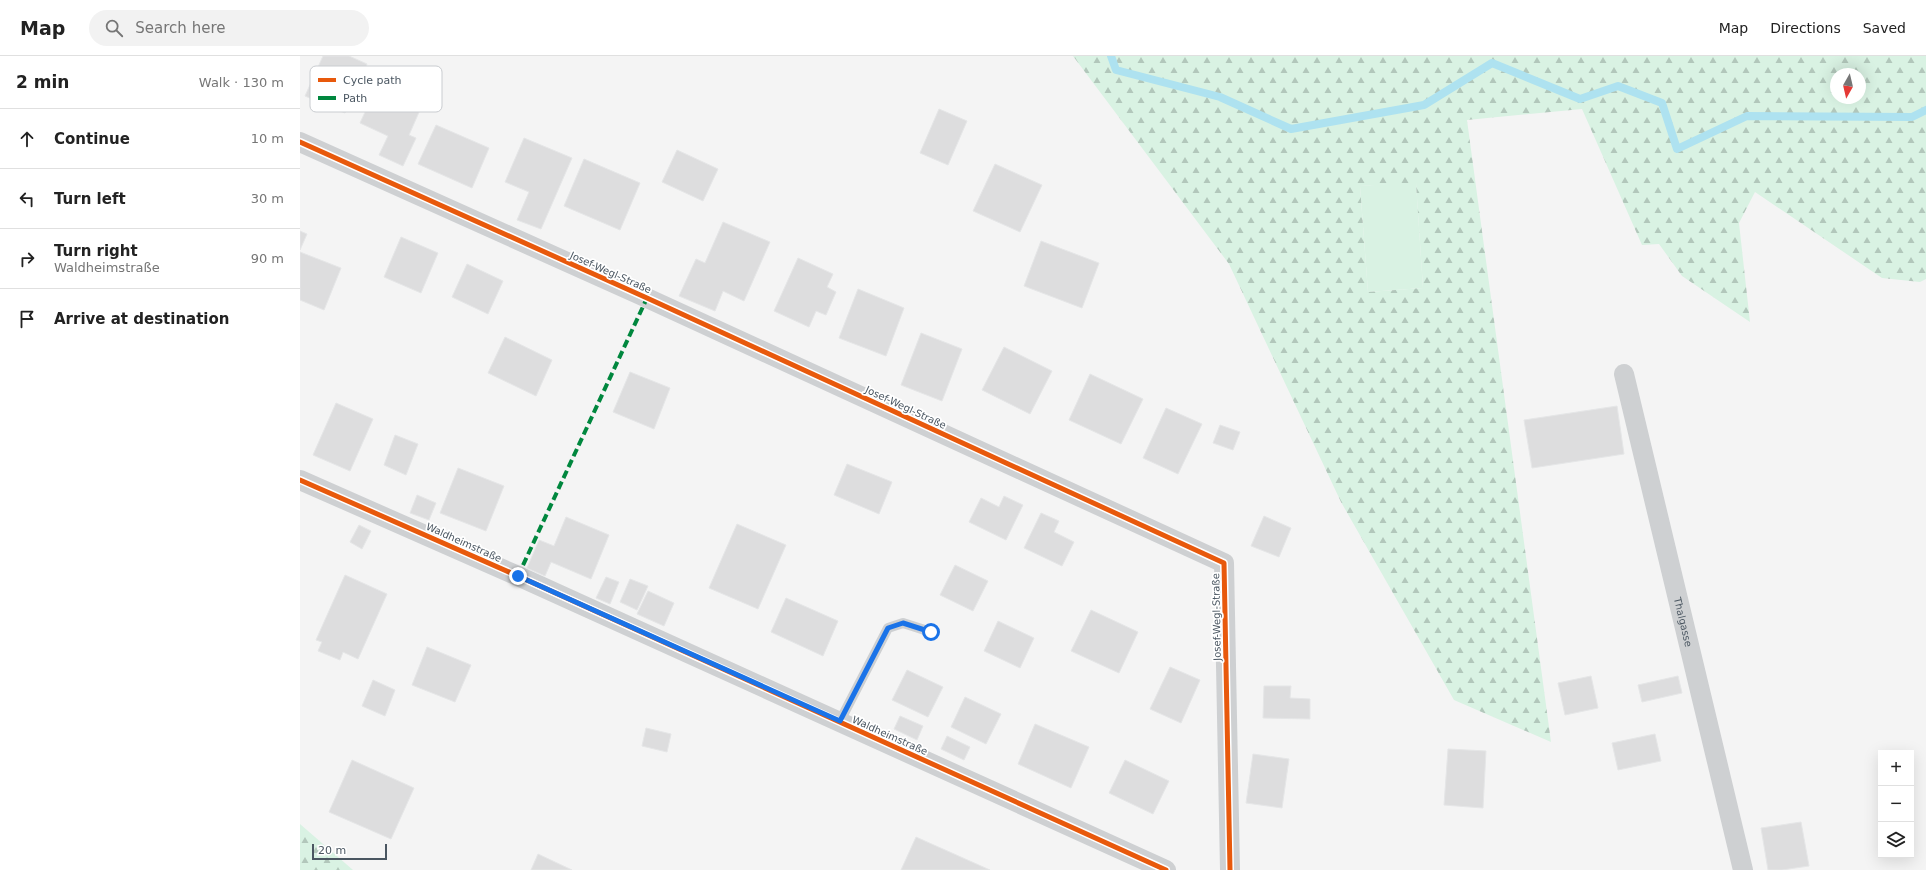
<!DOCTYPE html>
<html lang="en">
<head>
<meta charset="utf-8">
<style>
	body { margin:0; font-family:"DejaVu Sans",sans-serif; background:#f2f2f2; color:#222 }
	.controls { position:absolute; right:12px; bottom:12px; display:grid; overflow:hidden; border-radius:0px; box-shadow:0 4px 16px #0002 }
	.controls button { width:36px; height:36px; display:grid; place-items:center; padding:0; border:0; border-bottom:1px solid #e0e0e0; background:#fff; color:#222; font:20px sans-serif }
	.compass { position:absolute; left:1530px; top:12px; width:36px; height:36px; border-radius:50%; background:#fff; box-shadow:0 4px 16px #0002; rotate:188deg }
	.scale { position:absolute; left:12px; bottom:10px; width:75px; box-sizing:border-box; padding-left:4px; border:2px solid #4a5661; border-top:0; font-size:11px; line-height:14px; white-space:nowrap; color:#4a5661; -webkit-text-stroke:3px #fff; paint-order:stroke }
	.stop { position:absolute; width:12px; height:12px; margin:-9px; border:3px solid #1a73e8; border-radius:50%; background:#fff }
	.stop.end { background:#1a73e8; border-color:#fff; box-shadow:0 1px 4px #0008 }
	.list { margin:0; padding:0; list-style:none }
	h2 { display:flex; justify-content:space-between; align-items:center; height:52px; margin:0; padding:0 16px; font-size:17px }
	h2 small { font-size:13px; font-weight:400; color:#767676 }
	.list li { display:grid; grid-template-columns:26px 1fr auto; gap:12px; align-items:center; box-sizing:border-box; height:60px; padding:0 16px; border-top:1px solid #e0e0e0 }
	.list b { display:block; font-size:15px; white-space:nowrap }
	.list p { margin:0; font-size:13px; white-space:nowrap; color:#767676 }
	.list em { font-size:13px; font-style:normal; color:#767676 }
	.icon { flex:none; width:22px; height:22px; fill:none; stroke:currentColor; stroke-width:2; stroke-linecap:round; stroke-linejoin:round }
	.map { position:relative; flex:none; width:1626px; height:814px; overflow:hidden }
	header { display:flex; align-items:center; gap:24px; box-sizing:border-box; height:56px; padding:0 20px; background:#fff; border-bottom:1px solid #e0e0e0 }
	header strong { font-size:19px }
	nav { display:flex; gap:22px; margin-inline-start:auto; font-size:14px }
	.search { width:280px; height:36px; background:#f2f2f2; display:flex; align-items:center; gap:10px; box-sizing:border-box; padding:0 14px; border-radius:22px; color:#767676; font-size:15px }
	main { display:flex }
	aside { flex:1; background:#fff }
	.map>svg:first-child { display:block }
	.grass { fill:#d9f2e3 }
	.forest { fill:url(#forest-firs); fill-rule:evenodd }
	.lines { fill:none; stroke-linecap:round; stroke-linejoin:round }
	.stream { stroke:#aee2f0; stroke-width:8 }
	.building { fill:#ddddde; stroke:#e5e6e7 }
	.lane { stroke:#ced0d2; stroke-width:10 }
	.street { stroke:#ced0d2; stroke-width:20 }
	.quiet { stroke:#00873e; stroke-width:4; stroke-dasharray:8 4; stroke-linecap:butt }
	.cycleway-casing { stroke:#fff; stroke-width:8 }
	.cycleway { stroke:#e8590c; stroke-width:5 }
	.route { stroke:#1a73e8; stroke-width:5 }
	.labels { text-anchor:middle; stroke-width:3.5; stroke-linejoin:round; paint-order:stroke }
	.street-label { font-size:10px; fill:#4a5661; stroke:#fff }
	.key { fill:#fff; stroke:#c9ccd0; stroke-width:1 }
	.key-label { font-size:11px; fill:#4a5661 }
</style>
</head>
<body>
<header>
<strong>Map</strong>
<div class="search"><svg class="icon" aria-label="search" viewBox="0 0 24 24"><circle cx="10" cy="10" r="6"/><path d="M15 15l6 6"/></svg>Search here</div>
<nav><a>Map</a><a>Directions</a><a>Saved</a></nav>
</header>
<main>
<aside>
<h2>2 min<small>Walk · 130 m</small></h2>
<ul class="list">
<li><svg class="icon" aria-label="ahead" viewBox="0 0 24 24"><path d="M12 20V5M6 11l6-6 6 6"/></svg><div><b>Continue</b></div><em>10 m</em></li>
<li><svg class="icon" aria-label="left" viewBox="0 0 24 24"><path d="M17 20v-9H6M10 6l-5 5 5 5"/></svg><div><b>Turn left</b></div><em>30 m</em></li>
<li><svg class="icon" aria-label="right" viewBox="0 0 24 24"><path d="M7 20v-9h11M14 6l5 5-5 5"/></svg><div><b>Turn right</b><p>Waldheimstraße</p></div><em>90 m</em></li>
<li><svg class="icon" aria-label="arrive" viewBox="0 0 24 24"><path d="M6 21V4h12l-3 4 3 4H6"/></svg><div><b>Arrive at destination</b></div></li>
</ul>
</aside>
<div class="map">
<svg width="1626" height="814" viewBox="0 0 1626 814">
	<defs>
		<pattern id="forest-firs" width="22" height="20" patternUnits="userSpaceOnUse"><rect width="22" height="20" fill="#d9f2e3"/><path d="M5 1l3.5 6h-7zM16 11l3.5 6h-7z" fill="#b2c7bb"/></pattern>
	</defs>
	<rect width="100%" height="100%" fill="#f4f4f4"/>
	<path class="grass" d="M1116,126L1123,232L1068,236L1060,130Z"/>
	<g class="forest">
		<path d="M773,0H1626V223L1620,226L1582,222L1455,136L1439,167L1450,266L1382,220L1359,188L1342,189L1282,53L1167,64L1251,686L1154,644L1041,446L929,208ZM1536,18H1560V42H1536ZM1116,127L1123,232L1068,236L1060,130Z"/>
		<path d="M0,768L53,814H0Z"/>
	</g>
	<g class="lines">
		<path class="stream" d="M811,0L816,14L920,41L991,73L1124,49L1192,7L1280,43L1318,30L1362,47L1377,93L1447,60L1612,61L1626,54"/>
	</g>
	<g class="building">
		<path d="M23,0H49L67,8L45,57L5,40Z"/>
		<path d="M85,31L123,47L109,79L116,82L103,110L79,99L88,80L60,67L72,41L79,44Z"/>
		<path d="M639,53L667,65L648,109L620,97Z"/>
		<path d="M136,69L189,92L172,132L118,108Z"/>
		<path d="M224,82L272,102L241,173L217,164L229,136L205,126Z"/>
		<path d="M377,94L418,113L403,145L362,126Z"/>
		<path d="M284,103L340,127L320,174L264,150Z"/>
		<path d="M695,108L742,129L720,176L673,155Z"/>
		<path d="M423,166L470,186L444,245L423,235L415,255L379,240L396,203L405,207Z"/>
		<path d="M0,175L7,178L0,194Z"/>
		<path d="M101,181L138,197L121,237L84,221Z"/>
		<path d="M741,185L799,207L782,252L724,230Z"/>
		<path d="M0,196L41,212L24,254L0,244Z"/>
		<path d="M498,202L533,218L527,231L536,236L526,259L516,255L509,271L474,255Z"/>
		<path d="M167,208L203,225L188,258L152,241Z"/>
		<path d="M558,233L604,252L586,300L539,282Z"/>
		<path d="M621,277L662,293L642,345L601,329Z"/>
		<path d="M205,281L252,304L236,340L188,317Z"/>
		<path d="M704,291L752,315L730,358L682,334Z"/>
		<path d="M330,316L370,332L354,373L313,356Z"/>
		<path d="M790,318L843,343L821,388L769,364Z"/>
		<path d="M36,347L73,363L50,415L13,399Z"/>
		<path d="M1317,350L1324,398L1232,412L1224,364Z"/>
		<path d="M866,352L902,368L878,418L843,402Z"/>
		<path d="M920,369L940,376L933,394L913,387Z"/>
		<path d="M95,379L118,388L106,419L84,409Z"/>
		<path d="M547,408L592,426L579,458L534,439Z"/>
		<path d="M158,412L204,430L186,475L140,457Z"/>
		<path d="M117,439L136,447L129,464L110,457Z"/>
		<path d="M704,440L723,449L706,484L669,466L681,442L699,451Z"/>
		<path d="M741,457L759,465L754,476L774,486L762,510L724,492Z"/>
		<path d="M964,460L991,472L979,501L951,490Z"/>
		<path d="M266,461L309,479L291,523L251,506L245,520L227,512L239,484L254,490Z"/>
		<path d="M437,468L486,489L458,553L409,532Z"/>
		<path d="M59,469L71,475L62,493L50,486Z"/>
		<path d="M655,509L688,525L673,555L640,539Z"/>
		<path d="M45,519L87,538L58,603L43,596L40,604L18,595L22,586L16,584Z"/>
		<path d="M306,521L319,526L310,548L296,542Z"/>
		<path d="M330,523L348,530L337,554L320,546Z"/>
		<path d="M348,535L374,547L364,570L337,558Z"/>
		<path d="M486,542L538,565L523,600L471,576Z"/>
		<path d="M791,554L838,576L819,617L771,595Z"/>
		<path d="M698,565L734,582L720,612L684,595Z"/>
		<path d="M127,591L171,609L155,646L112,629Z"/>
		<path d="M870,611L900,624L881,667L850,653Z"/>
		<path d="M607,614L643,631L628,661L592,644Z"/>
		<path d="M1291,620L1298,652L1265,659L1258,627Z"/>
		<path d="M1378,620L1382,637L1342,646L1338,629Z"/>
		<path d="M73,624L95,634L85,660L62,650Z"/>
		<path d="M964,630H991L990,642L1010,643V663L963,662Z"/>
		<path d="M665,641L701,658L686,688L651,671Z"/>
		<path d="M600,660L623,670L617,684L594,673Z"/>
		<path d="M735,668L789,691L771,732L718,708Z"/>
		<path d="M346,672L371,678L367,696L342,690Z"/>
		<path d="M1355,678L1361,705L1318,714L1312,687Z"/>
		<path d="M647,680L670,691L664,704L641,693Z"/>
		<path d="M1148,693L1186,695L1183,752L1144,749Z"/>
		<path d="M953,698L989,703L982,752L946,747Z"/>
		<path d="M52,704L114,732L91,783L29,756Z"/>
		<path d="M825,704L869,725L853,758L809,737Z"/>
		<path d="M1501,766L1509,810L1482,814H1468L1461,772Z"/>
		<path d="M616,781L690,814H601Z"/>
		<path d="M238,798L272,814H231Z"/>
	</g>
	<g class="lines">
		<path class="lane" d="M540,665L588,572L603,567L631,576"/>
		<g class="street">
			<path d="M0,86L347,242L924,507L930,814"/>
			<path id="s1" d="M1324,318L1443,814"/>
			<path d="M0,424L218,520L866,814"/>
		</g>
		<path class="quiet" d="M218,520L347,242"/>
		<defs>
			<g id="cycleway">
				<path d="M0,86L347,242L924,507L930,814"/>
				<path d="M0,424L218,520L866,814"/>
			</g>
		</defs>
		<use href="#cycleway" class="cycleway-casing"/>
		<use href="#cycleway" class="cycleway"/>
	</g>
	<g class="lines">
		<path class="route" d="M218,520L540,665L588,572L603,567L631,576"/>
	</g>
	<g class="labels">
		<g class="street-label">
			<text transform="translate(311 216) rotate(24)" y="4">Josef-Wegl-Straße</text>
			<text transform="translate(606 351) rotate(25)" y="4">Josef-Wegl-Straße</text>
			<text transform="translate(164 486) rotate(24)" y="4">Waldheimstraße</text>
			<text transform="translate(916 561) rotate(-91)" y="4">Josef-Wegl-Straße</text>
			<text dy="4" stroke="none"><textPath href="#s1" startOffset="255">Thalgasse</textPath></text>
			<text transform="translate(590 679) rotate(24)" y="4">Waldheimstraße</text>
		</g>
	</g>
	<rect x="10" y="10" width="132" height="46" rx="6" class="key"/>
	<rect x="18" y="22" width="18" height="4" fill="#e8590c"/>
	<rect x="18" y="40" width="18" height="4" fill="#00873e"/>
	<g class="key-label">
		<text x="43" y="28">Cycle path</text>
		<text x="43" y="46">Path</text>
	</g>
</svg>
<div class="controls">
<button>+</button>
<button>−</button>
<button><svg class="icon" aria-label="layers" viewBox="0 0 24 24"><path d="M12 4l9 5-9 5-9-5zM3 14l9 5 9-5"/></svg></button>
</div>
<svg class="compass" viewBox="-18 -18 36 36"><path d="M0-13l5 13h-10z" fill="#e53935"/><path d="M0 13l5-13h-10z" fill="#767676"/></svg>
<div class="scale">20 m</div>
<div class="stop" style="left:631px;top:576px"></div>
<div class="stop end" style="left:218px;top:520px"></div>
</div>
</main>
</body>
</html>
